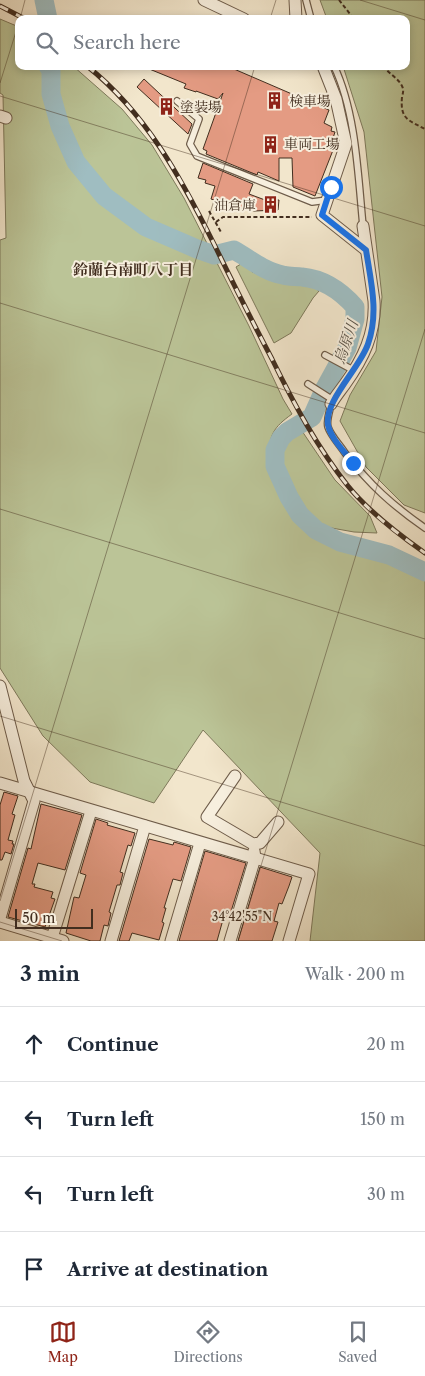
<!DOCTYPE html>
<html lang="en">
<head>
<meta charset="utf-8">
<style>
	body { margin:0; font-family:"Libre Caslon Text","Noto Serif JP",serif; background:#f2f2f3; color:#1f2937 }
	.scale { position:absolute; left:15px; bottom:12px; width:78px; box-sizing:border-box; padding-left:5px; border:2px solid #422e1f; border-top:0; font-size:14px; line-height:18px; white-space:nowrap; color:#422e1f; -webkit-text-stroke:4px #f7efde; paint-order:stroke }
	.stop { position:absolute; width:15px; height:15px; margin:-11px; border:4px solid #1a73e8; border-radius:50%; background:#fff }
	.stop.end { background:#1a73e8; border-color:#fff; box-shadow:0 1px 5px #0008 }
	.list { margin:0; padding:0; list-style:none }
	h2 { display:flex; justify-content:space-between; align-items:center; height:65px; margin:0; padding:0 20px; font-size:21px }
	h2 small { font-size:16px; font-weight:400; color:#747a83 }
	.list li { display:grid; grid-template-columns:32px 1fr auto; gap:15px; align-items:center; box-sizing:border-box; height:75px; padding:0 20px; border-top:1px solid #e0e1e3 }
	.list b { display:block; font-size:19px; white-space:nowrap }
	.list em { font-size:16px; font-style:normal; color:#747a83 }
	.icon { flex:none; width:28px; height:28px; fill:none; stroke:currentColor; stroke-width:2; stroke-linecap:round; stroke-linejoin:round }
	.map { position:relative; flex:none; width:425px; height:941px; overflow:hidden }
	.search { position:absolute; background:#fff; box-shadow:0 2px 8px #0003; left:15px; right:15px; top:15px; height:55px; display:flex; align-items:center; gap:12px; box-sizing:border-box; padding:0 18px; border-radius:10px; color:#747a83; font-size:19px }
	.sheet { height:365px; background:#fff }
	nav { display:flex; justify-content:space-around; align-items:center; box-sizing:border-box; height:70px; border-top:1px solid #e0e1e3; background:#fff; font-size:14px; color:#747a83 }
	nav a { display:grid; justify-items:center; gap:2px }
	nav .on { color:#8f2418 }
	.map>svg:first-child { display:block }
	.green { fill:#bbc497; stroke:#7e795b }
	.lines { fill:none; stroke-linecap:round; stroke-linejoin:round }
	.river { stroke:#9fbdc1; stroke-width:19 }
	.building { fill:#e49b83; stroke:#422e1f }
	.lane-casing { stroke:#6e5c4a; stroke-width:8 }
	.street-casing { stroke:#6e5c4a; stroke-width:13 }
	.path { stroke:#422e1f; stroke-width:2; stroke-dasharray:4 2.5; stroke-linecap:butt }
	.lane { stroke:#f7efde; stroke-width:5.5 }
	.street { stroke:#f7efde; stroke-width:11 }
	.rail-casing { stroke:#422e1f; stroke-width:5 }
	.rail { stroke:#f7efde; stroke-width:3; stroke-dasharray:9; stroke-linecap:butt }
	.route { stroke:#1a73e8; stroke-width:6 }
	.ticks { fill:none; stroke:#422e1f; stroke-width:1; stroke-opacity:0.45 }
	.labels { text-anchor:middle; stroke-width:4; stroke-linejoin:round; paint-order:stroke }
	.poi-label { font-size:14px; fill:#422e1f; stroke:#f7efde; text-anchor:start }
	.neighbourhood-label { font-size:15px; font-weight:bold; fill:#422e1f; stroke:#f7efde }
	.water-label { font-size:15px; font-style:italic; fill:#595248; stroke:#f7efde }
	.ticks-label { font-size:12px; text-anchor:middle; fill:#422e1f; stroke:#f7efde; stroke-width:4; stroke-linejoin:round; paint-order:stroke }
</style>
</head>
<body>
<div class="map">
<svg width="425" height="941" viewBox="0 0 425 941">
	<rect width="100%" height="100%" fill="#f2e6cc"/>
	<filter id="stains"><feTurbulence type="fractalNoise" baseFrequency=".004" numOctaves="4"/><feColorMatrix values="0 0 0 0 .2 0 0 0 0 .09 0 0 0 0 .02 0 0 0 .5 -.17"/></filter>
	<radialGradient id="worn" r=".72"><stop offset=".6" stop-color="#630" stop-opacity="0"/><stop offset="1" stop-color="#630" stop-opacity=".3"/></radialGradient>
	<g class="green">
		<path d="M320,0H425V513L404,505L366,467L340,421L350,395L376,351L382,297L364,132L343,66H406V19H327Z"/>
		<path d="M0,19L19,27V66H73L122,109L152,145L184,198L249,326L283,399L292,414C274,427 267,436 271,459L279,455L290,437L302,431L335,480L370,516L377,533L354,532L326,527L319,539L398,555L425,567V941H310L320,853L203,730L154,803L90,782L43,736L0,668V240L6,238L3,95L0,93Z"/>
		<path d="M244,262L252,272L276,280L306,281L319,291L313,298L291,333L274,343L236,267Z"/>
	</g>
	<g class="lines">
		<g class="river">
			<path d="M44,0L48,19"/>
			<path d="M48,66L51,70V94L60,126L76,162L104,196L146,227L197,249L214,255L234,250C250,259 265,272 283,275C289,277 296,276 302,277C324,279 341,291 355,307V319L347,348L325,388L312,417L287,432L281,438L275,450V466L289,497L300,515L316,530L340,542L389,555L425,572"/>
		</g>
	</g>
	<g class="building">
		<path d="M142,66H227L329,110L324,123L332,127L331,131L335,132L333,138L337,140L315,196L293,187L292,158H279V181L258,172L257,175L206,154L207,151L203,149L223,93L218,99L196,91V92L184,88L186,84Z"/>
		<path d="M144,79L192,124L188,134L137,87Z"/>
		<path d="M203,163L253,184L249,194L265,200H279L278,210L254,211L244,208L243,210L211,199L215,186L205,183L206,180L198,178Z"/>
		<path d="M4,792L18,796L12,814L15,815L8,840L13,841L12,844H14L11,854L5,852L2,860H0V805Z"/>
		<path d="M41,804L82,815L65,870L38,863L32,884H35L34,887L53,892L51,898L55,899L45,927L8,917L28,848L31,849Z"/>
		<path d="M96,819L108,823L107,825L135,833L131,846L128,845L120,872L123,873L120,885H117L109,912L111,913L108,926L104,925L100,941H91L66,933L74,897L79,898L86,875L80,873Z"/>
		<path d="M149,839L173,845L174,842L191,847L181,881L173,879L164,908H166L162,922L164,923L159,940L132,933L129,941H119Z"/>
		<path d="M205,851L246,863L229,918L224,916L217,941H179Z"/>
		<path d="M260,867L292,877L289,886L282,904L279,903L274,921L278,922L272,941H238Z"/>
	</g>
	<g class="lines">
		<defs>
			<g id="lane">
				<path d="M306,0L311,19"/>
				<path d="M334,66C356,112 358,175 363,226"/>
				<path d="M177,101L199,119L190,144L197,156L312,202L327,200"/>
				<path d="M325,355L353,370"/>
				<path d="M308,384L333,400"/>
				<path d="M331,404C330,411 326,420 328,427C331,436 340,445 345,453C370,485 392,505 425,528"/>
			</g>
			<g id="street">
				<path d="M204,0L244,19"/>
				<path d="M295,0L296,19"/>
				<path d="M323,66L336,99L346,144L322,215L366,250"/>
				<path d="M0,116L6,118"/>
				<path d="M331,404C335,397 340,391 345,384C363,359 376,333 374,301L363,226"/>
				<path d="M0,686L24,781L34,801L0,918"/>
				<path d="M235,776L207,817L253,844L260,843L278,822"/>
				<path d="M0,783L309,874L289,941"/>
				<path d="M0,922L63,941"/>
				<path d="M51,941L91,811"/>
				<path d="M111,941L145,826"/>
				<path d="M171,941L200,843"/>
				<path d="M230,941L255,858L254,851"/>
			</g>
		</defs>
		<use href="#lane" class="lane-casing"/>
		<use href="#street" class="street-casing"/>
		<g class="path">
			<path d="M339,0L354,19"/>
			<path d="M383,66C388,73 398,78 402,86C404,90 403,93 402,97C400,119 408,120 425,129"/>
			<path d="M209,211L221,232"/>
			<path d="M216,222L223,217H312"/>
		</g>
		<use href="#lane" class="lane"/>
		<use href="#street" class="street"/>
		<defs>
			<g id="rail">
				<path d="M0,6L25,19"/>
				<path d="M87,66C146,113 181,178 214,244C233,283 252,321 272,359C294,404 317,447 348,486C369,512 398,534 425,553"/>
			</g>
		</defs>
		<use href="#rail" class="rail-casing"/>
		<use href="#rail" class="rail"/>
	</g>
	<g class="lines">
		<path class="route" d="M331,187L322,215L366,250C371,282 379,313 368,344C360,368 324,401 328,425C331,439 345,452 353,463"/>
	</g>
	<path class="ticks" d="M360,0L425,20M20,19L25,0M270,19L276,0M0,83L19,22M0,96L425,226M0,303L425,433M0,509L425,639M0,716L425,846M0,901L255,66M0,922L62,941M238,941L425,329"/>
	<defs>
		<symbol id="building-bare" viewBox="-9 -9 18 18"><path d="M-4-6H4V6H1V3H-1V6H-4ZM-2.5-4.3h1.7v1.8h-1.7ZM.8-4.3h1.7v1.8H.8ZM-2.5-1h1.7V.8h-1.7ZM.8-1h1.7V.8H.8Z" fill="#8f2418" stroke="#f7efde" stroke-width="2.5" paint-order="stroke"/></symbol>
	</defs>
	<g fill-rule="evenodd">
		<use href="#building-bare" x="262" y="88" width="25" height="25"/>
		<use href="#building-bare" x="154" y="94" width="25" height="25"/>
		<use href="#building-bare" x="258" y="132" width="25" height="25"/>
		<use href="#building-bare" x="258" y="192" width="25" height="25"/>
	</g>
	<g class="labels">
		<g class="poi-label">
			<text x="289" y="106">検車場</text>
			<text x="180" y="112">塗装場</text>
			<text x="284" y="149">車両工場</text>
			<text x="256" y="210" text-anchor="end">油倉庫</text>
		</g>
		<g class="neighbourhood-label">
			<text x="133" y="275">鈴蘭台南町八丁目</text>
		</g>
		<g class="water-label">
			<text transform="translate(346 342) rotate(-71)" y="5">烏原川</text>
		</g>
	</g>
	<g class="ticks-label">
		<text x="242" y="921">34°42'55"N</text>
	</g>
	<rect width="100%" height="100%" filter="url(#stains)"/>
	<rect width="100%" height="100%" fill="url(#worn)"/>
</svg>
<div class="scale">50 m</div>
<div class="stop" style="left:331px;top:187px"></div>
<div class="stop end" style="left:353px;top:463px"></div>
<div class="search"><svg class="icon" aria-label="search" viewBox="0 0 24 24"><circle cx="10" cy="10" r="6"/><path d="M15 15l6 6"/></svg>Search here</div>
</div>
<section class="sheet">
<h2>3 min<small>Walk · 200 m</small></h2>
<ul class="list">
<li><svg class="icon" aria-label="ahead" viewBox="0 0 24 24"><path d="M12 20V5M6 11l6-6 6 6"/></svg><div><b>Continue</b></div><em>20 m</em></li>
<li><svg class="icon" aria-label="left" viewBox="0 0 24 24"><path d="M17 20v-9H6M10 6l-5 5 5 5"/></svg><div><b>Turn left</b></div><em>150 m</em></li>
<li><svg class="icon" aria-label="left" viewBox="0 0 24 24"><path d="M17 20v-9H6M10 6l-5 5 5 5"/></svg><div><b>Turn left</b></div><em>30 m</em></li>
<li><svg class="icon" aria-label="arrive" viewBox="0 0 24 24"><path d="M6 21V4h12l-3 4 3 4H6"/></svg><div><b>Arrive at destination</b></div></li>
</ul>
</section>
<nav>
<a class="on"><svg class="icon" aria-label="map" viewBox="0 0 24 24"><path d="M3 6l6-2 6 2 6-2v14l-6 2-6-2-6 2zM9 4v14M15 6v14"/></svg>Map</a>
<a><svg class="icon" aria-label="directions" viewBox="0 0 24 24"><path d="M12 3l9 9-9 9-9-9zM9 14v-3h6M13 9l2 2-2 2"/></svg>Directions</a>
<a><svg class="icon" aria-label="saved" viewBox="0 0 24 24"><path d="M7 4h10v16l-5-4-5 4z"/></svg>Saved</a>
</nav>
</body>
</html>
